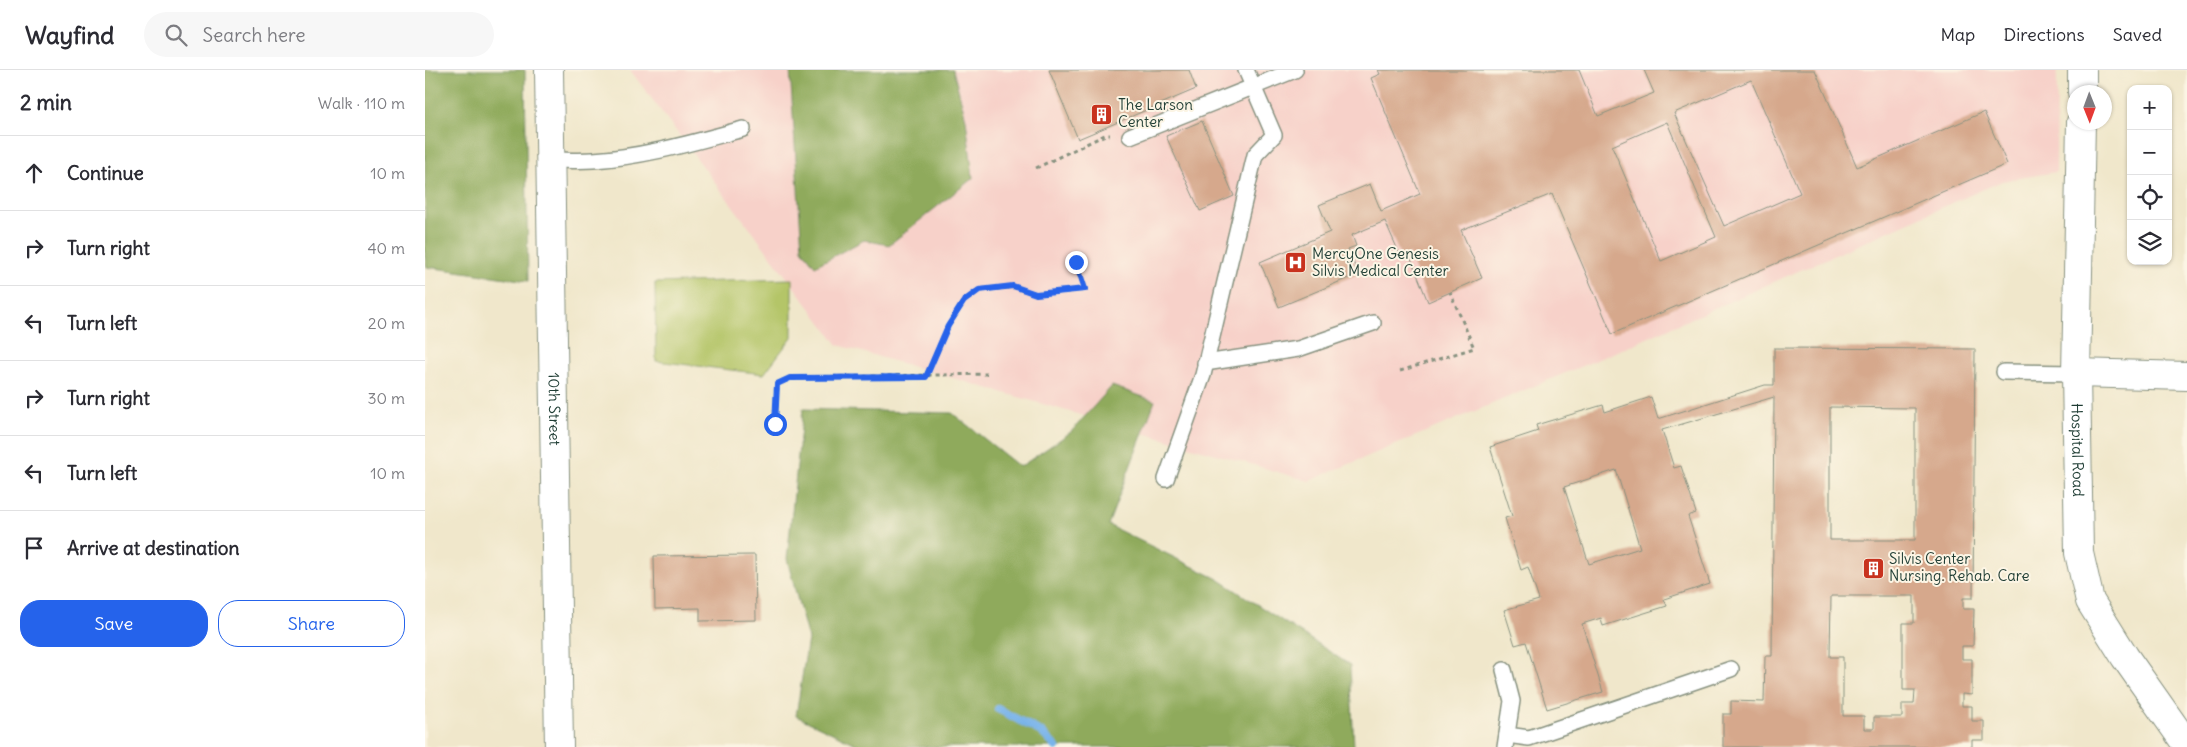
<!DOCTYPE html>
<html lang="en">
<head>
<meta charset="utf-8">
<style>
	body { margin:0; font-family:Delius,sans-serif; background:#f7f7f7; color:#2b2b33 }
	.controls { position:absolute; right:15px; top:15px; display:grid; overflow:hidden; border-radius:10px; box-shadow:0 1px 4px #0004 }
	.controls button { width:45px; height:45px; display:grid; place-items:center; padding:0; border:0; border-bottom:1px solid #e1e1e2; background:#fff; color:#2b2b33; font:25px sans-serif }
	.compass { position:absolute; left:1642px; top:15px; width:45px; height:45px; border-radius:50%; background:#fff; box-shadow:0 1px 4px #0004; rotate:179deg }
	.stop { position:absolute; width:15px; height:15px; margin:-11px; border:4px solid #2563eb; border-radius:50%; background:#fff }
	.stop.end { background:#2563eb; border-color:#fff; box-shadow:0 1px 5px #0008 }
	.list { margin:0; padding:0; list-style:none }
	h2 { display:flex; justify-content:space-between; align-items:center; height:65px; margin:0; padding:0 20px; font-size:21px }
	h2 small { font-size:16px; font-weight:400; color:#7c7c81 }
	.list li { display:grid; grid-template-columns:32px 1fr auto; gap:15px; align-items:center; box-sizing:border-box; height:75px; padding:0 20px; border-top:1px solid #e1e1e2 }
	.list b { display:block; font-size:19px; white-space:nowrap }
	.list em { font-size:16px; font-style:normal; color:#7c7c81 }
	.actions { display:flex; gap:10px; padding:15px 20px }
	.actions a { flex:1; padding:11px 0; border:1px solid #2563eb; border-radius:20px; text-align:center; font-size:18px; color:#2563eb }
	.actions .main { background:#2563eb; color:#fff }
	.icon { flex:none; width:28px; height:28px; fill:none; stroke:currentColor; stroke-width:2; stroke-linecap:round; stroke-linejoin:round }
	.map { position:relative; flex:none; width:1762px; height:677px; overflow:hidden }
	header { display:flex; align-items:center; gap:30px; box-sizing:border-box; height:70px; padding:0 25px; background:#fff; border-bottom:1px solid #e1e1e2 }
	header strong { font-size:24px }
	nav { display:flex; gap:28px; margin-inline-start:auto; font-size:18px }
	.search { width:350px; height:45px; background:#f7f7f7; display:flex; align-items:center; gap:12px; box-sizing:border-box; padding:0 18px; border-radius:28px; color:#7c7c81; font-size:19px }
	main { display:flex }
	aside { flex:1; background:#fff }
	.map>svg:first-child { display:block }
	.built { fill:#f7d1c9 }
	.green { fill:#b4c568; stroke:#6a814e }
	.forest { fill:#8faa5c; stroke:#577448 }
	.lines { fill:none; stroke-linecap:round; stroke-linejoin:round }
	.stream { stroke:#79b4ea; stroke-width:8 }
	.building { fill:#d6a88c; fill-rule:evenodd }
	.service-casing { stroke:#889280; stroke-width:18 }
	.minor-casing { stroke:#889280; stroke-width:30 }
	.tertiary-casing { stroke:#889280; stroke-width:30 }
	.path { stroke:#889280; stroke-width:3; stroke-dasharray:4 4; stroke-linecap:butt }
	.service { stroke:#fff; stroke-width:15 }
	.minor { stroke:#fff; stroke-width:28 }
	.tertiary { stroke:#fff; stroke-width:28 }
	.route { stroke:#2563eb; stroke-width:6 }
	.labels { text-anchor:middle; stroke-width:4; stroke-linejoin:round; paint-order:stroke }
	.poi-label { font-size:15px; fill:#1f3d34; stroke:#fcf5e5; text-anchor:start }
	.street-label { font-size:15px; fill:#1f3d34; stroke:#fcf5e5 }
</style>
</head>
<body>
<header>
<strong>Wayfind</strong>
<div class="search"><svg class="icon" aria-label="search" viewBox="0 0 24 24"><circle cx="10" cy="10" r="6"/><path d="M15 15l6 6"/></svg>Search here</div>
<nav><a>Map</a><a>Directions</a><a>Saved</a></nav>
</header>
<main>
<aside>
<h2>2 min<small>Walk · 110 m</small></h2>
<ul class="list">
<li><svg class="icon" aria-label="ahead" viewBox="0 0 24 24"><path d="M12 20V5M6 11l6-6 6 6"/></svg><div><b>Continue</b></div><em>10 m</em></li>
<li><svg class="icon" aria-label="right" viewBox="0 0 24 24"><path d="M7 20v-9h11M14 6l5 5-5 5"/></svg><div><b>Turn right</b></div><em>40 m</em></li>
<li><svg class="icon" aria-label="left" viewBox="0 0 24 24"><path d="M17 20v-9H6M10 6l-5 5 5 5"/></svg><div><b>Turn left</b></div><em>20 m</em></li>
<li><svg class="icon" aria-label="right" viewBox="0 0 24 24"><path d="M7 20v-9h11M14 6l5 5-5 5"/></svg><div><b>Turn right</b></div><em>30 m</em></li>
<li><svg class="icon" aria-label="left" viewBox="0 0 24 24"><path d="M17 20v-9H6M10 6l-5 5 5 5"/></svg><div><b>Turn left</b></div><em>10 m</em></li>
<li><svg class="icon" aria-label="arrive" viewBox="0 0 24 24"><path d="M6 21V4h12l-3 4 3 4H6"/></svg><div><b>Arrive at destination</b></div></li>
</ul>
<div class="actions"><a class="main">Save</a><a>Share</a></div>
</aside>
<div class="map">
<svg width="1762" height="677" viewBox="0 0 1762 677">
	<rect width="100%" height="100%" fill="#fcf5e5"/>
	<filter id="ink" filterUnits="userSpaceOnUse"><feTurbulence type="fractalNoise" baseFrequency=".02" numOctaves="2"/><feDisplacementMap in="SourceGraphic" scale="10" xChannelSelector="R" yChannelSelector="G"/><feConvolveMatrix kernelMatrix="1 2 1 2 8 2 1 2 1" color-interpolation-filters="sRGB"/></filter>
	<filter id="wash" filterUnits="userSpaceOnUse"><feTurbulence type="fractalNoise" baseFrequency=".0096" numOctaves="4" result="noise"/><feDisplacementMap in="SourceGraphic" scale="20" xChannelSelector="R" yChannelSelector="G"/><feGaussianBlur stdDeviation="1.12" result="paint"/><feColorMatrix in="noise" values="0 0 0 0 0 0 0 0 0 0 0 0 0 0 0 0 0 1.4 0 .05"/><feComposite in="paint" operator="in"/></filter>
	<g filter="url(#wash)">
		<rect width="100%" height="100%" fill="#f0e7cb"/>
		<path class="built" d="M205,0H1632L1631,102L1577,111L1195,280L884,411L413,275Z"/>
		<path class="green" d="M367,209V267L339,304L231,291L230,213Z"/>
		<g class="forest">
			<path d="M0,0H100L103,211L2,197L0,186Z"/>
			<path d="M365,0H528L541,49L548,108L464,175L439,170L390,196L377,179Z"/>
			<path d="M687,316L730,331L683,455L793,509L925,595L929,677H437L371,646L383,569L362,489L378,339L527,343L595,397L646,362Z"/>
		</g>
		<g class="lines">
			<path class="stream" d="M573,639L616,662L631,677"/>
		</g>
		<g id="blocks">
			<g class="building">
				<path d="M624,0H764L771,19L653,69Z"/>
				<path d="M953,0H1154L1173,46L1229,23L1219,0H1390L1432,97L1559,42L1582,94L1187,264L1127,124L1036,160L1057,208L1003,232L984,184L976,187L960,151L927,165L931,176L923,179L933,204L854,237L835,192L905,162L894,135L945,114L956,141L995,124L946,8L955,4ZM1326,10L1375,123L1299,156L1249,43ZM1242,52L1291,167L1236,191L1187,76Z"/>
				<path d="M777,51L809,126L775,141L741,66Z"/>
				<path d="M1349,278L1550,279L1548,528H1538V539H1549L1548,576H1537V589H1547V625L1537,624V636H1547V651H1559V670H1547V677H1298V644H1306V631L1339,632L1340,586H1347L1349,327L1237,360L1249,398L1256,396L1271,443L1263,446L1285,514L1239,529L1242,536L1178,556L1176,548L1157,554L1178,622L1122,639L1101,572L1090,575L1079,540L1114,530L1103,497L1096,500L1080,448L1087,446L1065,377L1113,361L1111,355L1178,335L1180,342L1226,327L1233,349L1340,315H1349ZM1405,337L1490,338V470H1405ZM1191,400L1215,478L1164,494L1139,417ZM1406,526H1489V553H1478V620H1490L1489,634H1477V647H1449V659H1439V646H1418V587H1405Z"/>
				<path d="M330,485L331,550L275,551V538L230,539L229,486Z"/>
			</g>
		</g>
	</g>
	<g filter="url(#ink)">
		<use href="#blocks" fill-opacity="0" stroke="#889280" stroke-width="1"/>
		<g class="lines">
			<defs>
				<g id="service">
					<path d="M705,66L870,0"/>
					<path d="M126,90C140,90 154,91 168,90C219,87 269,72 318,59"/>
					<path d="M780,293L873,279L948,253"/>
					<path d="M1579,302L1651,303"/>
					<path d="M741,409L778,305L830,85L849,65L821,0"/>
					<path d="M1079,600L1087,631L1080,677"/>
					<path d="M1082,665L1104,668L1306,599"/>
				</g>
				<g id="minor">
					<path d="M1657,22V0"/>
					<path id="s1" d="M1656,52L1651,303L1654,483L1665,531L1700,587L1762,675"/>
					<path d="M1651,303L1762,306"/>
				</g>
				<g id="tertiary">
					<path id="s2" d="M124,0L134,677"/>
				</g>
			</defs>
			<use href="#service" class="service-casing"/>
			<use href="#minor" class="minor-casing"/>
			<use href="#tertiary" class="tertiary-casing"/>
			<g class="path">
				<path d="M611,98L680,65H685"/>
				<path d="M975,301L1049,278L1025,222"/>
				<path d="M501,306L523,256L539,231L554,220L588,217L611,224L660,219L651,191"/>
				<path d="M350,354L352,314L365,308L562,304"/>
			</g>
			<use href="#service" class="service"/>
			<use href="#minor" class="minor"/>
			<use href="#tertiary" class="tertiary"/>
		</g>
	</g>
	<g class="lines" filter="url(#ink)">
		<path class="route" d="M350,354L352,314L365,308L501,307L523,256L539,231L554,220L588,216L611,224L660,219L651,192"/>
	</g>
	<defs>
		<symbol id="building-square" viewBox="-11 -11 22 22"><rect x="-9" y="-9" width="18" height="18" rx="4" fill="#c8321e" stroke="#fcf5e5"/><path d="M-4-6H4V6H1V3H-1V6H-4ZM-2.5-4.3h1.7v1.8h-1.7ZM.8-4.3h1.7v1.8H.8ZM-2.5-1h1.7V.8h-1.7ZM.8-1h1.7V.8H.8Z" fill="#fff"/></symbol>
		<symbol id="hospital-square" viewBox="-11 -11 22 22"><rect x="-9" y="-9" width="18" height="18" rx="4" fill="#c8321e" stroke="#fcf5e5"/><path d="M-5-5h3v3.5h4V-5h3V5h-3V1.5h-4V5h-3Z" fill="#fff"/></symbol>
	</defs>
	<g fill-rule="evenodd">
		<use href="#building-square" x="664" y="32" width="25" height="25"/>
		<use href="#hospital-square" x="858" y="180" width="25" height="25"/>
		<use href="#building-square" x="1436" y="486" width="25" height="25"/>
	</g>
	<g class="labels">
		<g class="poi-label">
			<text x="693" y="40">The Larson<tspan x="693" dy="17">Center</tspan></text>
			<text x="887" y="189">MercyOne Genesis<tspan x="887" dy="17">Silvis Medical Center</tspan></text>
			<text x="1464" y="494">Silvis Center<tspan x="1464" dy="17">Nursing. Rehab. Care</tspan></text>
		</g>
		<g class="street-label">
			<text dy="5" stroke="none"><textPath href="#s2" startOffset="339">10th Street</textPath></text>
			<text dy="5" stroke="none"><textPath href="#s1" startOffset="328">Hospital Road</textPath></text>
		</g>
	</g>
</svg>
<div class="controls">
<button>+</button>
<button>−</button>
<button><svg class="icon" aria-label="locate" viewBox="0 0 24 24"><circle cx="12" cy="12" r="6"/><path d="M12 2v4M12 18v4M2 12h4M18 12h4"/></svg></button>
<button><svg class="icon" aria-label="layers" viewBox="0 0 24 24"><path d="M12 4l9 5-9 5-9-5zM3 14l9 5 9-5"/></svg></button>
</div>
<svg class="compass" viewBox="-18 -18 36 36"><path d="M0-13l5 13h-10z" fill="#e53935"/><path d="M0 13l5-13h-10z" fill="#7c7c81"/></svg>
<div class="stop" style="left:350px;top:354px"></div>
<div class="stop end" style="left:651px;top:192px"></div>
</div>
</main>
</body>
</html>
